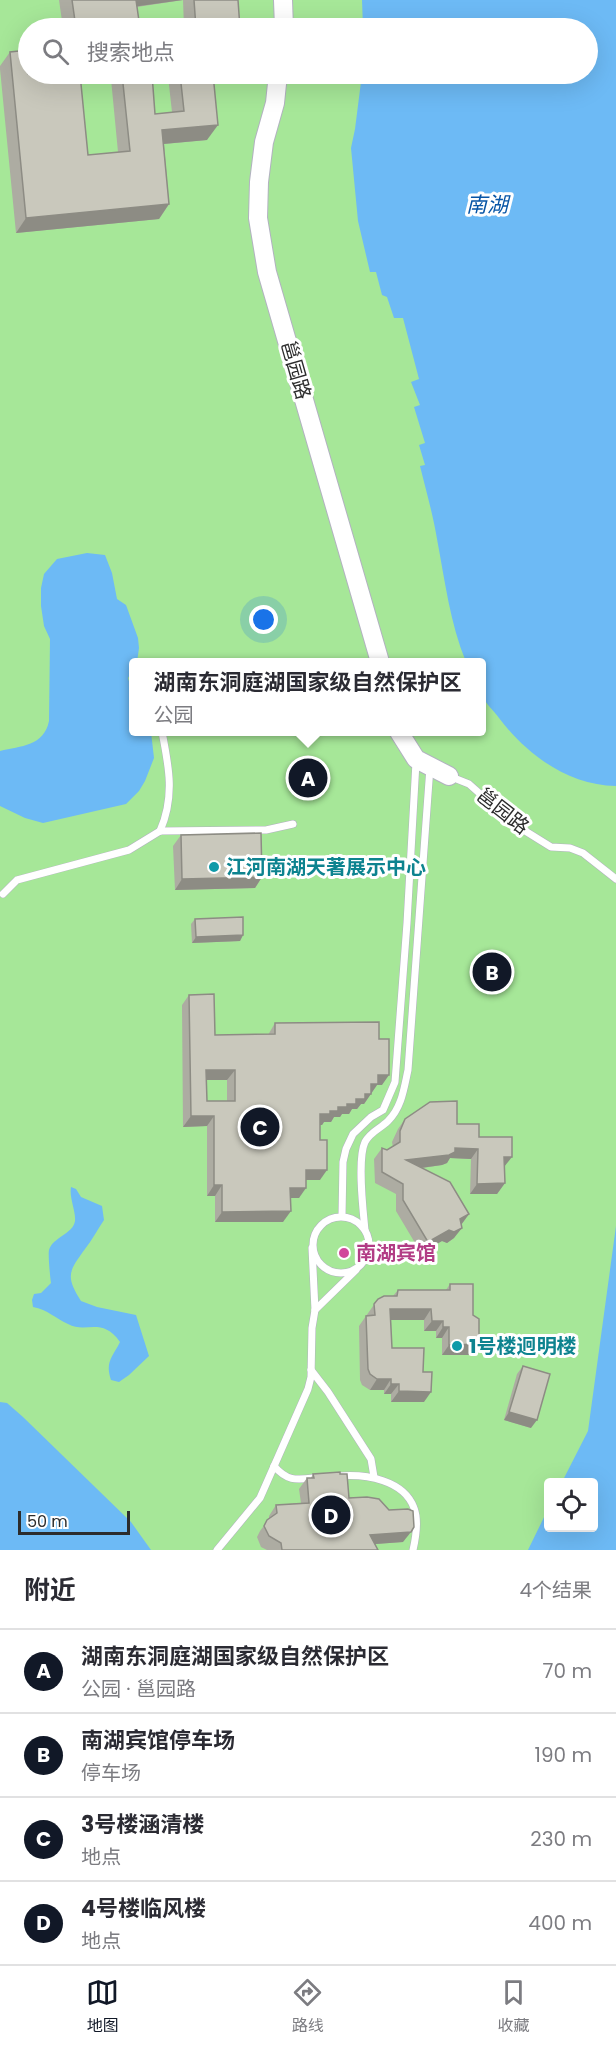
<!DOCTYPE html>
<html lang="zh">
<head>
<meta charset="utf-8">
<style>
	body { margin:0; font-family:Poppins,"Noto Sans SC",sans-serif; background:#f2f2f3; color:#2b2b33 }
	.controls { position:absolute; right:18px; bottom:18px; display:grid; overflow:hidden; border-radius:6px; box-shadow:0 6px 24px #0002 }
	.controls button { width:54px; height:54px; display:grid; place-items:center; padding:0; border:0; border-bottom:2px solid #e1e1e2; background:#fff; color:#2b2b33; font:30px sans-serif }
	.scale { position:absolute; left:18px; bottom:15px; width:112px; box-sizing:border-box; padding-left:6px; border:3px solid #2c2c2c; border-top:0; font-size:16px; line-height:21px; white-space:nowrap; color:#2c2c2c; -webkit-text-stroke:4px #fff; paint-order:stroke }
	.you { position:absolute; left:264px; top:620px; width:21px; height:21px; margin:-15px; border:4px solid #fff; border-radius:50%; background:#1a73e8; box-shadow:0 0 0 9px #1a73e833 }
	.badge { display:grid; place-items:center; width:39px; height:39px; border-radius:50%; background:#111827; color:#fff; font-size:20px; font-weight:700 }
	.pin { position:absolute; translate:-50% -50%; border:3px solid #fff; box-shadow:0 2px 6px #0006 }
	.popup { position:absolute; left:129px; top:658px; width:357px; height:78px; box-sizing:border-box; display:grid; place-content:center; border-radius:6px; background:#fff; filter:drop-shadow(0 2px 4px #0005); font-size:20px; white-space:nowrap; color:#7c7c81 }
	.popup b { font-size:22px; color:#2b2b33 }
	.popup::after { content:''; position:absolute; left:50%; top:100%; margin-left:-12px; border:12px solid transparent; border-top-color:#fff }
	.list { margin:0; padding:0; list-style:none }
	h2 { display:flex; justify-content:space-between; align-items:center; height:78px; margin:0; padding:0 24px; font-size:26px }
	h2 small { font-size:20px; font-weight:400; color:#7c7c81 }
	.list li { display:grid; grid-template-columns:39px 1fr auto; gap:18px; align-items:center; box-sizing:border-box; height:84px; padding:0 24px; border-top:2px solid #e1e1e2 }
	.list b { display:block; font-size:22px; white-space:nowrap }
	.list p { margin:0; font-size:20px; white-space:nowrap; color:#7c7c81 }
	.list em { font-size:20px; font-style:normal; color:#7c7c81 }
	.icon { flex:none; width:33px; height:33px; fill:none; stroke:currentColor; stroke-width:2; stroke-linecap:round; stroke-linejoin:round }
	.map { position:relative; flex:none; width:616px; height:1550px; overflow:hidden }
	.search { position:absolute; background:#fff; box-shadow:0 6px 24px #0002; left:18px; right:18px; top:18px; height:66px; display:flex; align-items:center; gap:15px; box-sizing:border-box; padding:0 21px; border-radius:33px; color:#7c7c81; font-size:22px }
	.sheet { height:414px; background:#fff }
	nav { display:flex; justify-content:space-around; align-items:center; box-sizing:border-box; height:84px; border-top:2px solid #e1e1e2; background:#fff; font-size:16px; color:#7c7c81 }
	nav a { display:grid; justify-items:center; gap:3px }
	nav .on { color:#111827 }
	.map>svg:first-child { display:block }
	.green { fill:#a6e798; fill-rule:evenodd }
	.water { fill:#6dbaf5 }
	.lines { fill:none; stroke-linecap:round; stroke-linejoin:round }
	.service-casing { stroke:#b2b2c0; stroke-width:8 }
	.tertiary-casing { stroke:#b2b2c0; stroke-width:20 }
	.service { stroke:#fff; stroke-width:7 }
	.tertiary { stroke:#fff; stroke-width:18 }
	.wall { fill:#adaca2; fill-rule:evenodd }
	.shaded-wall { fill:#8d8c84 }
	.building { fill:#c9c8bc; stroke:#8d8c84; stroke-width:1.5; fill-rule:evenodd }
	.culture-dot { fill:#0f9aa8; stroke:#fff; stroke-width:2 }
	.hotel-dot { fill:#d1479c; stroke:#fff; stroke-width:2 }
	.labels { text-anchor:middle; stroke-width:6; stroke-linejoin:round; paint-order:stroke }
	.street-label { font-size:20px; fill:#2c2c2c; stroke:#fff }
	.culture-label { font-size:20px; font-weight:bold; fill:#0d838f; stroke:#fff; text-anchor:start }
	.hotel-label { font-size:20px; font-weight:bold; fill:#b23c85; stroke:#fff; text-anchor:start }
	.water-label { font-size:21px; font-style:italic; fill:#0755a6; stroke:#fff }
</style>
</head>
<body>
<div class="map">
<svg width="616" height="1550" viewBox="0 0 616 1550">
	<rect width="100%" height="100%" fill="#eeeade"/>
	<path class="green" d="M0,0H616V1550H0ZM28,28H588V74H28ZM134,662H482V732H134ZM548,1482H594V1528H548Z"/>
	<g class="water">
		<path d="M362,0H616V786C568,785 527,755 499,718C494,711 485,703 482,695C479,687 482,672 482,662H466C450,623 445,581 437,539C433,515 426,490 420,466L425,465L419,445L425,443L414,407L420,405L411,382L419,379L403,318H394L387,297L382,295L376,272H370L358,221L351,148L355,129L362,74H588V28H363Z"/>
		<path d="M87,553L105,555L112,573L117,599L126,605L138,638L139,648L137,662H134V668L128,678L134,698V732H151L154,758L145,781L139,791L126,804L43,823L25,818L0,806V751C21,746 44,746 49,721L50,639L44,626L41,606V588L44,574L57,559Z"/>
		<path d="M71,1187L76,1189L81,1197L102,1206L104,1220C98,1229 92,1240 85,1249C69,1271 65,1276 81,1301L97,1307L136,1315L149,1356L129,1375L119,1382L111,1380C105,1362 112,1358 120,1342C102,1316 86,1334 68,1324C55,1318 48,1310 33,1307L32,1300L34,1294L41,1293L51,1283C50,1276 48,1255 49,1250C53,1237 73,1234 75,1221C76,1211 69,1198 71,1187Z"/>
		<path d="M616,1226V1550H528L548,1509V1528H594V1482H562L588,1431Z"/>
		<path d="M0,1402L7,1403L23,1417L131,1522L151,1550H0Z"/>
	</g>
	<g class="lines">
		<defs>
			<g id="service">
				<path d="M449,776L469,784L514,824L551,847L570,848L583,853L616,879"/>
				<path d="M160,831C175,797 169,767 162,732"/>
				<path d="M3,894L17,880L129,850L160,831L266,830L293,824"/>
				<path d="M342,1216L343,1162L346,1149L353,1134L371,1117L383,1110L395,1082L407,923L416,762"/>
				<circle cx="341" cy="1245" r="28"/>
				<path d="M365,1230C363,1210 357,1159 365,1142C371,1131 380,1129 388,1121C402,1107 404,1088 408,1070L430,767"/>
				<path d="M315,1310L356,1270"/>
				<path d="M311,1370L328,1392L371,1459L374,1477"/>
				<path d="M274,1466C287,1481 295,1480 314,1478"/>
				<path d="M340,1476C366,1474 404,1480 414,1508C419,1521 416,1537 413,1550"/>
				<path d="M217,1550L260,1498L308,1389L311,1377L312,1328L315,1310L312,1248"/>
			</g>
			<g id="tertiary">
				<path d="M283,0L284,28"/>
				<path d="M278,74L275,103L264,142L259,182L258,218L267,272L380,662"/>
				<path d="M399,732L416,759L449,776"/>
			</g>
		</defs>
		<use href="#service" class="service-casing"/>
		<use href="#tertiary" class="tertiary-casing"/>
		<use href="#service" class="service"/>
		<use href="#tertiary" class="tertiary"/>
	</g>
	<g class="wall">
		<path d="M59,0H238L240,28H184L183,0L137,7L140,28H63Z"/>
		<path d="M10,52L28,74H152L155,114L172,112L168,76L170,74H213L207,140L164,144L169,204L159,219L16,233L0,69V66ZM111,79L118,152L88,155L81,83Z"/>
		<path d="M181,835L262,877L255,888L175,890L173,846Z"/>
		<path d="M195,919L243,935L240,941L192,943L191,924Z"/>
		<path d="M189,995L215,1035H268L275,1023L379,1039L382,1085H377L364,1104H361L357,1109H352L349,1114H342L340,1117H334L331,1122H324L322,1125H320V1180H306L299,1198H290L283,1222H215V1196H207V1126L183,1127L182,1005ZM206,1080H227V1101H207Z"/>
		<path d="M405,1119L457,1124L479,1137L505,1167V1183L497,1194H470L471,1159L450,1158L447,1163L442,1165L422,1168L469,1214L461,1225L454,1238L447,1243L442,1241L421,1253L396,1211V1194L375,1183L374,1159L382,1148L387,1150L393,1147L392,1142L398,1129Z"/>
		<path d="M450,1284L471,1355H442V1338H436V1331H424V1320H391L392,1348L423,1372L424,1402H391V1394H384V1390H370L362,1385L360,1380L359,1326L378,1299L393,1296L398,1290H446Z"/>
		<path d="M523,1366L531,1428L504,1420L517,1374Z"/>
		<path d="M313,1474L349,1498L403,1542L375,1544L378,1550H267L261,1547L257,1537L260,1531L269,1519V1516L276,1505L301,1503L299,1489L307,1478H311Z"/>
	</g>
	<g class="shaded-wall">
		<path d="M131,0H183L125,8Z"/>
		<path d="M77,74H115L111,79L70,84Z"/>
		<path d="M218,125L207,140L152,145L162,130Z"/>
		<path d="M169,204L159,219L16,233L26,218Z"/>
		<path d="M262,877L255,888L175,890L182,879Z"/>
		<path d="M243,935L240,941L192,943L196,937Z"/>
		<path d="M206,1070H235L227,1080H199Z"/>
		<path d="M378,1075H389L382,1085H377L364,1104H361L357,1109H352L349,1114H342L340,1117H334L331,1122H324L322,1125H312L320,1114L347,1104L356,1099Z"/>
		<path d="M191,1116H214L207,1126L183,1127Z"/>
		<path d="M455,1148L478,1149L471,1159L450,1158L447,1163L442,1165L399,1171L406,1160Z"/>
		<path d="M504,1157H512L504,1167Z"/>
		<path d="M306,1170H327L320,1180H299Z"/>
		<path d="M505,1183L497,1194H470L477,1184Z"/>
		<path d="M214,1185H222L215,1196H207Z"/>
		<path d="M290,1188H306L299,1198H283Z"/>
		<path d="M291,1211L283,1222H215L222,1212Z"/>
		<path d="M469,1214L461,1225L460,1219Z"/>
		<path d="M462,1228L454,1238L447,1243L442,1241L421,1253L428,1242L449,1230Z"/>
		<path d="M390,1309H431L424,1320H383Z"/>
		<path d="M432,1321H443L436,1331H424Z"/>
		<path d="M443,1327H449L442,1338H436Z"/>
		<path d="M479,1344L471,1355H442L449,1345Z"/>
		<path d="M377,1379H391L384,1390H370Z"/>
		<path d="M391,1384H399L391,1394H384Z"/>
		<path d="M399,1391L431,1392L424,1402H391Z"/>
		<path d="M509,1412L537,1420L531,1428L504,1420Z"/>
		<path d="M411,1532L403,1542L362,1545L370,1535Z"/>
	</g>
	<g class="building">
		<path d="M72,0H136L140,28H76Z"/>
		<path d="M194,0H238L240,28H196Z"/>
		<path d="M28,50V74H80L88,155L130,151L122,74H152L155,114L184,111L180,74H213L218,125L162,130L169,204L26,218L10,52Z"/>
		<path d="M261,833L262,877L182,879L181,835Z"/>
		<path d="M243,917V935L196,937L195,919Z"/>
		<path d="M214,994L215,1035L275,1034V1023L379,1022V1039H389V1075H378V1084H371V1094H365V1099H356V1104H347V1107H338V1111H330V1114H320V1140H327V1170H306V1188H290L291,1211L222,1212V1185H214V1116H191L189,995ZM206,1070H235V1101H207Z"/>
		<path d="M457,1101V1124H479V1137H512V1157H504L505,1183L477,1184L478,1149L455,1148V1152L449,1155L406,1160L450,1182L469,1214L460,1219L462,1228L454,1232L449,1230L428,1242L403,1200V1184L382,1172V1148L387,1150L400,1142V1131L405,1119L430,1102Z"/>
		<path d="M450,1284H473V1315L479,1319V1344L449,1345V1327H443V1321H432L431,1309H390L392,1348H424L423,1372H432L431,1392L399,1391V1384H391V1379H377L370,1374L368,1369L366,1316L375,1315L374,1304L378,1299L384,1296H397L398,1290H450Z"/>
		<path d="M523,1366L550,1374L537,1420L509,1412Z"/>
		<path d="M340,1472V1474H347L349,1498L367,1497L379,1499L389,1510L408,1509L413,1511L414,1527L411,1532L370,1535L378,1550H282L281,1543L269,1536L264,1526L267,1520L277,1513L276,1505L309,1503L307,1478H314L313,1474Z"/>
	</g>
	<g class="culture-dot">
		<circle cx="214" cy="867" r="6"/>
		<circle cx="457" cy="1346" r="6"/>
	</g>
	<circle class="hotel-dot" cx="344" cy="1253" r="6"/>
	<g class="labels">
		<g class="street-label">
			<text transform="translate(296 370) rotate(74)" y="7">邕园路</text>
			<text transform="translate(503 811) rotate(38)" y="7">邕园路</text>
		</g>
		<g class="culture-label">
			<text x="226" y="874">江河南湖天著展示中心</text>
			<text x="469" y="1353">1号楼迥明楼</text>
		</g>
		<g class="hotel-label">
			<text x="356" y="1260">南湖宾馆</text>
		</g>
		<g class="water-label">
			<text x="487" y="212">南湖</text>
		</g>
	</g>
</svg>
<div class="controls">
<button><svg class="icon" aria-label="locate" viewBox="0 0 24 24"><circle cx="12" cy="12" r="6"/><path d="M12 2v4M12 18v4M2 12h4M18 12h4"/></svg></button>
</div>
<div class="scale">50 m</div>
<div class="you"></div>
<div class="pin badge" style="left:308px;top:778px">A</div>
<div class="popup"><b>湖南东洞庭湖国家级自然保护区</b>公园</div>
<div class="pin badge" style="left:492px;top:972px">B</div>
<div class="pin badge" style="left:260px;top:1127px">C</div>
<div class="pin badge" style="left:331px;top:1515px">D</div>
<div class="search"><svg class="icon" aria-label="search" viewBox="0 0 24 24"><circle cx="10" cy="10" r="6"/><path d="M15 15l6 6"/></svg>搜索地点</div>
</div>
<section class="sheet">
<h2>附近<small>4个结果</small></h2>
<ul class="list">
<li><span class="badge">A</span><div><b>湖南东洞庭湖国家级自然保护区</b><p>公园 · 邕园路</p></div><em>70 m</em></li>
<li><span class="badge">B</span><div><b>南湖宾馆停车场</b><p>停车场</p></div><em>190 m</em></li>
<li><span class="badge">C</span><div><b>3号楼涵清楼</b><p>地点</p></div><em>230 m</em></li>
<li><span class="badge">D</span><div><b>4号楼临风楼</b><p>地点</p></div><em>400 m</em></li>
</ul>
</section>
<nav>
<a class="on"><svg class="icon" aria-label="map" viewBox="0 0 24 24"><path d="M3 6l6-2 6 2 6-2v14l-6 2-6-2-6 2zM9 4v14M15 6v14"/></svg>地图</a>
<a><svg class="icon" aria-label="directions" viewBox="0 0 24 24"><path d="M12 3l9 9-9 9-9-9zM9 14v-3h6M13 9l2 2-2 2"/></svg>路线</a>
<a><svg class="icon" aria-label="saved" viewBox="0 0 24 24"><path d="M7 4h10v16l-5-4-5 4z"/></svg>收藏</a>
</nav>
</body>
</html>
